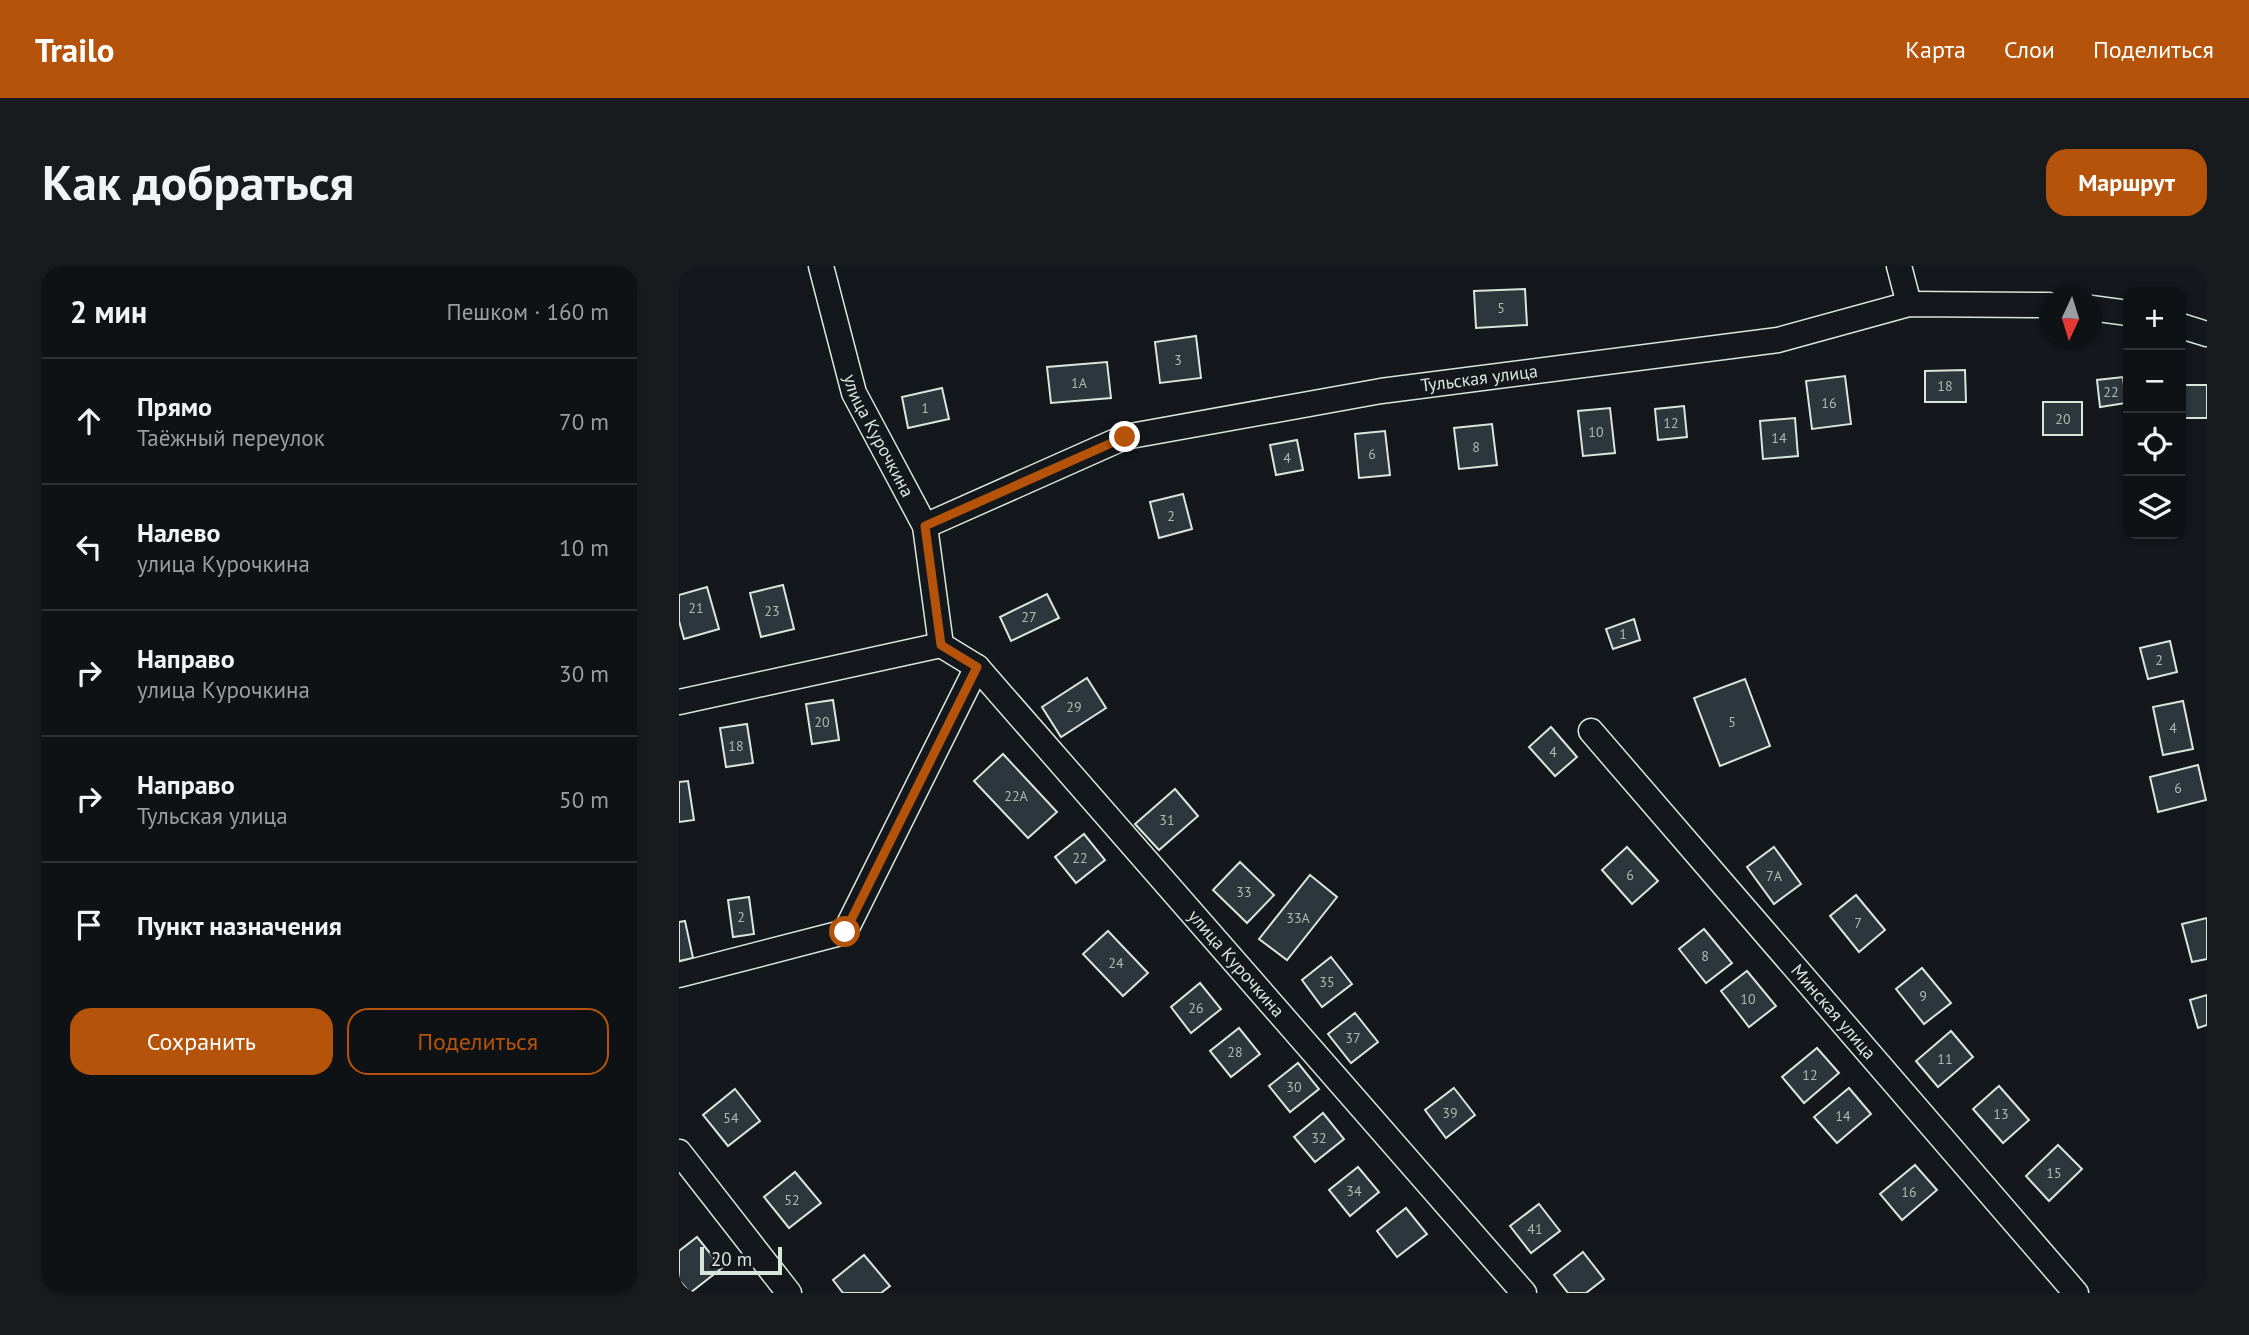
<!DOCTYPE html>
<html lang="ru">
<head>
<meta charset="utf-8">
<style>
	body { margin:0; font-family:"PT Sans",sans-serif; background:#181b1e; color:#f1f3f6 }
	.controls { position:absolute; right:21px; top:21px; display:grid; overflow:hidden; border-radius:14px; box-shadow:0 2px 5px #0004 }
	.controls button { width:63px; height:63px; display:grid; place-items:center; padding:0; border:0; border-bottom:2px solid #2f3234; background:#0f1215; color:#f1f3f6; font:35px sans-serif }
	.compass { position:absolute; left:1360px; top:21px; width:63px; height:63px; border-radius:50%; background:#0f1215; box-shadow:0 2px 5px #0004; rotate:184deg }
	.scale { position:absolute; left:21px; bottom:18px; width:82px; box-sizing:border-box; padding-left:7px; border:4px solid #d8e6dc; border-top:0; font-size:19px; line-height:24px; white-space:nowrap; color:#d8e6dc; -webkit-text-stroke:5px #14181c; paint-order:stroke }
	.stop { position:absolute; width:21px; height:21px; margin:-16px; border:5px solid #b45309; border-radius:50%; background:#fff }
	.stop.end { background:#b45309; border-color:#fff; box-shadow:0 2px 7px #0008 }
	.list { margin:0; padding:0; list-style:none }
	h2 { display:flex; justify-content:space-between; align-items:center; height:91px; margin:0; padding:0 28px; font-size:30px }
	h2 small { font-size:23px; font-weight:400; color:#9b9ea0 }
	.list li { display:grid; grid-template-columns:46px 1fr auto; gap:21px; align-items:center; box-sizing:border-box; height:126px; padding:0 28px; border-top:2px solid #2f3234 }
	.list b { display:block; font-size:26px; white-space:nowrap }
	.list p { margin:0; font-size:23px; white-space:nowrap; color:#9b9ea0 }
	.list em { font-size:23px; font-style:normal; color:#9b9ea0 }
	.actions { display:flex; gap:14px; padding:21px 28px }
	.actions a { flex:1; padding:16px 0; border:2px solid #b45309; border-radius:21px; text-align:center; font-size:24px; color:#b45309 }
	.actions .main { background:#b45309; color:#fff }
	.icon { flex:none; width:38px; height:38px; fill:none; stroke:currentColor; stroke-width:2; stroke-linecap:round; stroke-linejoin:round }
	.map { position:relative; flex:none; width:1528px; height:1027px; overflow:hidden; border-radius:21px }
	header { display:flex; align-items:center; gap:42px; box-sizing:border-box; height:98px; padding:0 35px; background:#b45309; color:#fff }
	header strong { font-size:33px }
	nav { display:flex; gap:38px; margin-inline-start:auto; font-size:24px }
	.intro { display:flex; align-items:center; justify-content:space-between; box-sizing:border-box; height:168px; padding:0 42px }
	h1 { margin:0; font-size:49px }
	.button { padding:18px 32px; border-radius:21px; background:#b45309; color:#fff; font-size:24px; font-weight:700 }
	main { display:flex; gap:42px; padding:0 42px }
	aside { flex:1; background:#0f1215; border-radius:21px; box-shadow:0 2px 5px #0004 }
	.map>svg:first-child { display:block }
	.building { fill:#2c363c; stroke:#d8e6dc; stroke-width:2 }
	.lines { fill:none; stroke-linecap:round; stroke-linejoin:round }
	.minor-casing { stroke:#d8e6dc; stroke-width:27 }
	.minor { stroke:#14181c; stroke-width:24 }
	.route { stroke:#b45309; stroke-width:9 }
	.labels { text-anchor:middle; stroke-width:5; stroke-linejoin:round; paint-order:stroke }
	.number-label { font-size:14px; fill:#adbab4 }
	.street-label { font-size:18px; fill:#d8e6dc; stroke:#14181c }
</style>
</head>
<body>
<header>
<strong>Trailo</strong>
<nav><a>Карта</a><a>Слои</a><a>Поделиться</a></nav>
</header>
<div class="intro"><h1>Как добраться</h1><a class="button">Маршрут</a></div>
<main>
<aside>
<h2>2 мин<small>Пешком · 160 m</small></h2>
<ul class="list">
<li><svg class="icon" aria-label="ahead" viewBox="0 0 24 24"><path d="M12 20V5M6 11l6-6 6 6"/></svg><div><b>Прямо</b><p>Таёжный переулок</p></div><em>70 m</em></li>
<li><svg class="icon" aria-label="left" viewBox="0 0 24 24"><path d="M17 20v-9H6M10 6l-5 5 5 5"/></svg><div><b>Налево</b><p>улица Курочкина</p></div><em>10 m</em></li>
<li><svg class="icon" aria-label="right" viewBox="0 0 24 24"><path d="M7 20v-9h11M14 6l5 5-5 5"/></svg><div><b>Направо</b><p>улица Курочкина</p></div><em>30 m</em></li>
<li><svg class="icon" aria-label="right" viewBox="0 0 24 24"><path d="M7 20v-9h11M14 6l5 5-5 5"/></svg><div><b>Направо</b><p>Тульская улица</p></div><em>50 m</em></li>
<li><svg class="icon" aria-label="arrive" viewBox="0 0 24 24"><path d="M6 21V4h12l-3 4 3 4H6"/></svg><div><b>Пункт назначения</b></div></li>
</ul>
<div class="actions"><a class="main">Сохранить</a><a>Поделиться</a></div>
</aside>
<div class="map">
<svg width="1528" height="1027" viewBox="0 0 1528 1027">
	<rect width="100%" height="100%" fill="#14181c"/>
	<g class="building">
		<path d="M846,23L848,59L797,62L795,25Z"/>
		<path d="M517,70L522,112L481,117L476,76Z"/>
		<path d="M428,96L432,132L372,137L368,101Z"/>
		<path d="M1286,104L1287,136H1246V105Z"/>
		<path d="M1166,110L1172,158L1133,163L1127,115Z"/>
		<path d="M1444,111L1447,137L1421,141L1418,114Z"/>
		<rect x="1502" y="119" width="26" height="33"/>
		<path d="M263,122L270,153L229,162L223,131Z"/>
		<rect x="1364" y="136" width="39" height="33"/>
		<path d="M1005,140L1008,171L979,174L976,143Z"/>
		<path d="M931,142L936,187L904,190L899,145Z"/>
		<path d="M1116,152L1119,190L1084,193L1081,155Z"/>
		<path d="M813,158L818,199L780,203L775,162Z"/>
		<path d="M706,165L711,209L680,212L676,168Z"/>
		<path d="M618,174L624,204L597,209L591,179Z"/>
		<path d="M504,228L513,263L480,272L471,236Z"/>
		<path d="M104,319L115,363L82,371L71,327Z"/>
		<path d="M28,321L40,363L5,373L0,355V329Z"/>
		<path d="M368,328L380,352L332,375L321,351Z"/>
		<path d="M955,353L961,374L934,383L927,363Z"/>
		<path d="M1491,375L1498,406L1469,413L1461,382Z"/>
		<path d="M408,412L427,442L382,471L363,441Z"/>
		<path d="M1066,413L1091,480L1041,500L1015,432Z"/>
		<path d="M154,434L160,474L133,478L127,438Z"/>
		<path d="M1504,435L1514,483L1484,489L1474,441Z"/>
		<path d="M68,458L74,497L47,501L41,462Z"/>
		<path d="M872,461L898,491L876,510L850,481Z"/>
		<path d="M324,488L378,546L349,572L295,515Z"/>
		<path d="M1519,499L1527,534L1479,546L1471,511Z"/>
		<path d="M9,515L15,554L0,556V516Z"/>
		<path d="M496,523L519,550L480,584L456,558Z"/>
		<path d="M405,568L426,594L397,617L376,591Z"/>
		<path d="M948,581L979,615L953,638L923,604Z"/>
		<path d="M1095,581L1122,618L1095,638L1068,601Z"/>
		<path d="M561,596L595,629L568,657L534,624Z"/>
		<path d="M631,609L658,631L608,694L580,673Z"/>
		<path d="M1177,629L1206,664L1180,686L1151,650Z"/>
		<path d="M70,631L75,668L54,671L49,634Z"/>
		<path d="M1528,652V693L1513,696L1503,658Z"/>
		<path d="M6,655L14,692L0,695V656Z"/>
		<path d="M1025,663L1053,697L1027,717L1000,683Z"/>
		<path d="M429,665L469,707L444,730L404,688Z"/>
		<path d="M652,691L673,718L643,741L623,714Z"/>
		<path d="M1243,702L1272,737L1245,758L1217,723Z"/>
		<path d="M1068,705L1097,740L1070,761L1042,725Z"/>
		<path d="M521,717L542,743L512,767L492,741Z"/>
		<path d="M1528,729V759L1519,762L1511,734Z"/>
		<path d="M676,747L699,776L672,797L649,768Z"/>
		<path d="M560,762L581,788L552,811L531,785Z"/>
		<path d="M1272,765L1294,791L1259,821L1237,795Z"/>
		<path d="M1138,782L1160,807L1125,837L1103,811Z"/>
		<path d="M619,797L640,823L611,846L590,820Z"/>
		<path d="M1320,820L1350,854L1324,877L1294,843Z"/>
		<path d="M775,822L796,849L767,872L746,844Z"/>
		<path d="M1170,822L1192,848L1158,877L1135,851Z"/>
		<path d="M56,823L81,855L49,880L24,849Z"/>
		<path d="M644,847L665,873L636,896L615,871Z"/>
		<path d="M1379,879L1403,903L1370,935L1347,910Z"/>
		<path d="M1236,899L1258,924L1223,954L1201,928Z"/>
		<path d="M679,901L700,926L671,950L650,924Z"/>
		<path d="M116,906L142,937L110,962L85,931Z"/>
		<path d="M860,938L881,965L852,987L831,960Z"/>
		<path d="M727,942L748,968L718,991L698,965Z"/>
		<path d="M18,971L43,1002L11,1027L0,1014V985Z"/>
		<path d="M904,986L925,1013L907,1027H889L875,1009Z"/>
		<path d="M185,989L211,1020L202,1027H164L154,1014Z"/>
	</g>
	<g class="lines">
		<defs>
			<g id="minor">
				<path id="s1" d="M142,0L175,127L246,260L262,379L298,401L845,1027"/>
				<path d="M1220,0L1230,38"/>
				<path d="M1412,42L1449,47"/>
				<path d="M1502,60L1528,68"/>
				<path id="s2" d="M246,260L446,171L702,125L1099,74L1230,38L1370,39"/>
				<path d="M0,436L262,379"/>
				<path id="s3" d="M912,465L1397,1027"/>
				<path d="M0,709L166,666L298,401"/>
				<path d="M0,886L110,1027"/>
			</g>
		</defs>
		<use href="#minor" class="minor-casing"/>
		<use href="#minor" class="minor"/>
	</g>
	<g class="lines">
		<path class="route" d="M166,666L298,401L262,379L246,260L446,171"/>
	</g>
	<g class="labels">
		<g class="number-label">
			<text x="822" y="47">5</text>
			<text x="499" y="99">3</text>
			<text x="400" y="122">1А</text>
			<text x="1266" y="125">18</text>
			<text x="1432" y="131">22</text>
			<text x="1150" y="142">16</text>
			<text x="246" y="147">1</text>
			<text x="1384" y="158">20</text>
			<text x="992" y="162">12</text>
			<text x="917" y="171">10</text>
			<text x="1100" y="177">14</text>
			<text x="797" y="186">8</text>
			<text x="693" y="193">6</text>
			<text x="608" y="197">4</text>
			<text x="492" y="255">2</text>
			<text x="17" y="347">21</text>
			<text x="93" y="350">23</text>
			<text x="350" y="356">27</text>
			<text x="944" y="373">1</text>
			<text x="1480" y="399">2</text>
			<text x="395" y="446">29</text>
			<text x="143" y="461">20</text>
			<text x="1053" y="461">5</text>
			<text x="1494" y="467">4</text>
			<text x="57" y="485">18</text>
			<text x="874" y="491">4</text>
			<text x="1499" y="527">6</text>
			<text x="337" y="535">22А</text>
			<text x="488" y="559">31</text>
			<text x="401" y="597">22</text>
			<text x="951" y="614">6</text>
			<text x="1095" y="615">7А</text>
			<text x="565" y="631">33</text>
			<text x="62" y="656">2</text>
			<text x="619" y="657">33А</text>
			<text x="1179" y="662">7</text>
			<text x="1026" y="695">8</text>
			<text x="437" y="702">24</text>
			<text x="648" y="721">35</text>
			<text x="1244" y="735">9</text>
			<text x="1069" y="738">10</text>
			<text x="517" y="747">26</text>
			<text x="674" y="777">37</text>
			<text x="556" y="791">28</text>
			<text x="1266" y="798">11</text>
			<text x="1131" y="814">12</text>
			<text x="615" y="826">30</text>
			<text x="771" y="852">39</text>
			<text x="1322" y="853">13</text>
			<text x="1164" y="855">14</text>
			<text x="52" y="857">54</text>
			<text x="640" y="877">32</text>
			<text x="1375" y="912">15</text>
			<text x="675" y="930">34</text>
			<text x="1230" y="931">16</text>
			<text x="113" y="939">52</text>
			<text x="856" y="968">41</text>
		</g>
		<g class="street-label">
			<text dy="6" stroke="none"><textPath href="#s2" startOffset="578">Тульская улица</textPath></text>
			<text dy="6" stroke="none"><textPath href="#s1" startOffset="180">улица Курочкина</textPath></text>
			<text dy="6" stroke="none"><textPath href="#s1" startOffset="838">улица Курочкина</textPath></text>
			<text dy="6" stroke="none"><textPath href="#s3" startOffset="371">Минская улица</textPath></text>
		</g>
	</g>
</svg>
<div class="controls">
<button>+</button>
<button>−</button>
<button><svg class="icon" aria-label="locate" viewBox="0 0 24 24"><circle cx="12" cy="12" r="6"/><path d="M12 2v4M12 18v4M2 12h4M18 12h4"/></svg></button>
<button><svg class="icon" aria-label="layers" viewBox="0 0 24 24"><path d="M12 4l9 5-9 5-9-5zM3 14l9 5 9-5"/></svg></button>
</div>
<svg class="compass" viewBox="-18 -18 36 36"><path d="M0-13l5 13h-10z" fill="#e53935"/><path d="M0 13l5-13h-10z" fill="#9b9ea0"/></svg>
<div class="scale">20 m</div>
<div class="stop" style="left:166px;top:666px"></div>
<div class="stop end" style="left:446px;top:171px"></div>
</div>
</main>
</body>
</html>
